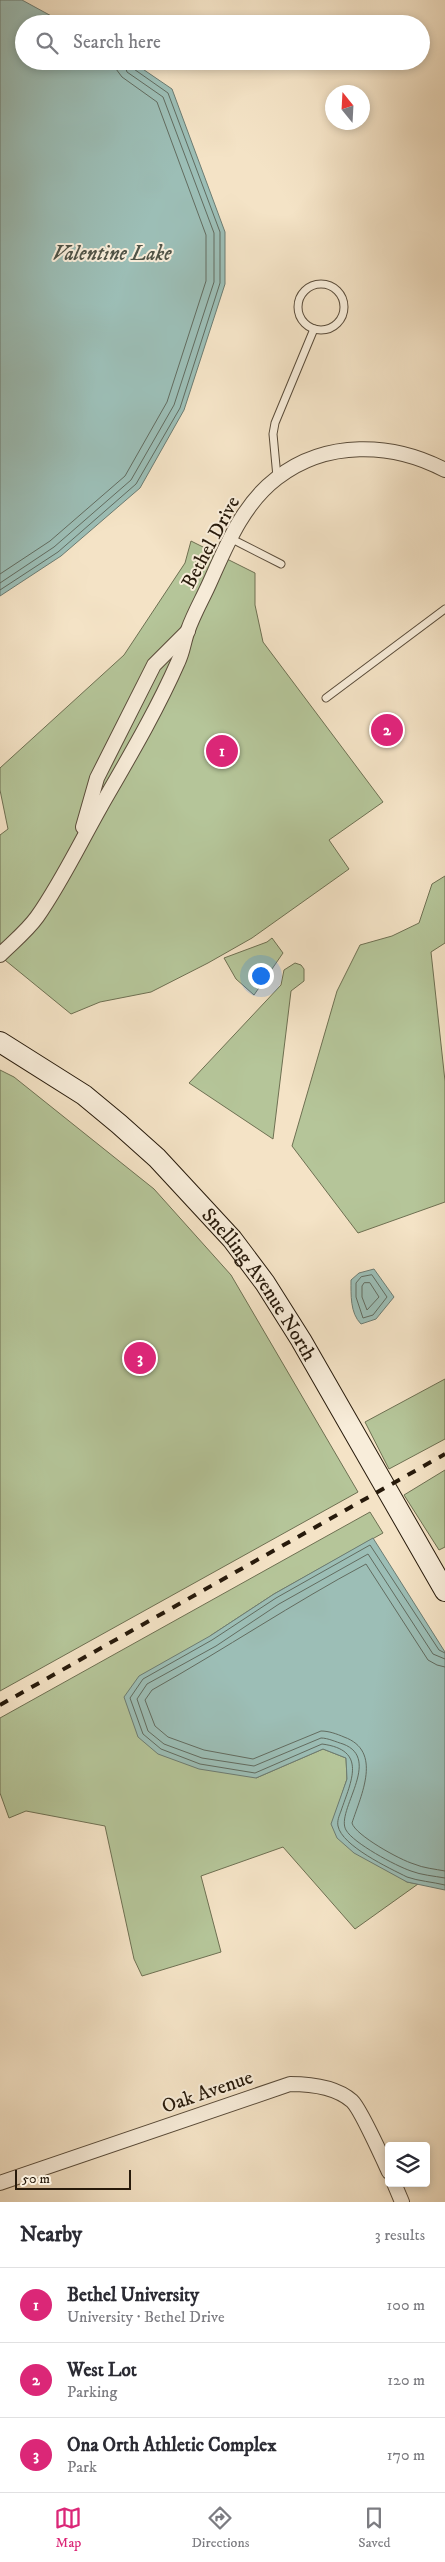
<!DOCTYPE html>
<html lang="en">
<head>
<meta charset="utf-8">
<style>
	body { margin:0; font-family:"IM FELL DW Pica",serif; background:#f7f7f7; color:#2b2b33 }
	.controls { position:absolute; right:15px; bottom:15px; display:grid; overflow:hidden; border-radius:5px; box-shadow:0 2px 8px #0003 }
	.controls button { width:45px; height:45px; display:grid; place-items:center; padding:0; border:0; border-bottom:1px solid #e1e1e2; background:#fff; color:#2b2b33; font:25px sans-serif }
	.compass { position:absolute; left:325px; top:85px; width:45px; height:45px; border-radius:50%; background:#fff; box-shadow:0 2px 8px #0003; rotate:342deg }
	.scale { position:absolute; left:15px; bottom:12px; width:116px; box-sizing:border-box; padding-left:5px; border:2px solid #271a0b; border-top:0; font-size:14px; line-height:18px; white-space:nowrap; color:#271a0b; -webkit-text-stroke:4px #f8edda; paint-order:stroke }
	.you { position:absolute; left:260px; top:975px; width:18px; height:18px; margin:-12px; border:4px solid #fff; border-radius:50%; background:#1a73e8; box-shadow:0 0 0 8px #1a73e833 }
	.badge { display:grid; place-items:center; width:32px; height:32px; border-radius:50%; background:#db2777; color:#fff; font-size:16px; font-weight:700 }
	.pin { position:absolute; translate:-50% -50%; border:2px solid #fff; box-shadow:0 1px 5px #0006 }
	.list { margin:0; padding:0; list-style:none }
	h2 { display:flex; justify-content:space-between; align-items:center; height:65px; margin:0; padding:0 20px; font-size:21px }
	h2 small { font-size:16px; font-weight:400; color:#7c7c81 }
	.list li { display:grid; grid-template-columns:32px 1fr auto; gap:15px; align-items:center; box-sizing:border-box; height:75px; padding:0 20px; border-top:1px solid #e1e1e2 }
	.list b { display:block; font-size:19px; white-space:nowrap }
	.list p { margin:0; font-size:16px; white-space:nowrap; color:#7c7c81 }
	.list em { font-size:16px; font-style:normal; color:#7c7c81 }
	.icon { flex:none; width:28px; height:28px; fill:none; stroke:currentColor; stroke-width:2; stroke-linecap:round; stroke-linejoin:round }
	.map { position:relative; flex:none; width:445px; height:2202px; overflow:hidden }
	.search { position:absolute; background:#fff; box-shadow:0 2px 8px #0003; left:15px; right:15px; top:15px; height:55px; display:flex; align-items:center; gap:12px; box-sizing:border-box; padding:0 18px; border-radius:28px; color:#7c7c81; font-size:19px }
	.sheet { height:290px; background:#fff }
	nav { display:flex; justify-content:space-around; align-items:center; box-sizing:border-box; height:70px; border-top:1px solid #e1e1e2; background:#fff; font-size:14px; color:#7c7c81 }
	nav a { display:grid; justify-items:center; gap:2px }
	nav .on { color:#db2777 }
	.map>svg:first-child { display:block }
	.green { fill:#b5c599; stroke:#6e7052 }
	.water { fill:#9cbeb6; stroke:#6d7c72 }
	.lines { fill:none; stroke-linecap:round; stroke-linejoin:round }
	.shore { stroke:#626c60; stroke-width:1 }
	.lane-casing { stroke:#5a4c3a; stroke-width:9 }
	.street-casing { stroke:#5a4c3a; stroke-width:16 }
	.secondary-casing { stroke:#271a0b; stroke-width:22 }
	.lane { stroke:#f8edda; stroke-width:7 }
	.street { stroke:#f8edda; stroke-width:14 }
	.secondary { stroke:#f8edda; stroke-width:20 }
	.rail { stroke:#271a0b; stroke-width:4; stroke-dasharray:9 9; stroke-linecap:butt }
	.labels { text-anchor:middle; stroke-width:4; stroke-linejoin:round; paint-order:stroke }
	.street-label { font-size:20px; fill:#271a0b; stroke:#f8edda }
	.water-label { font-size:21px; font-style:italic; fill:#505347; stroke:#f8edda }
</style>
</head>
<body>
<div class="map">
<svg width="445" height="2202" viewBox="0 0 445 2202">
	<rect width="100%" height="100%" fill="#f4e3c6"/>
	<filter id="stains"><feTurbulence type="fractalNoise" baseFrequency=".004" numOctaves="4"/><feColorMatrix values="0 0 0 0 .2 0 0 0 0 .09 0 0 0 0 .02 0 0 0 .5 -.17"/></filter>
	<radialGradient id="worn" r=".72"><stop offset=".6" stop-color="#630" stop-opacity="0"/><stop offset="1" stop-color="#630" stop-opacity=".3"/></radialGradient>
	<g class="green">
		<path d="M191,541L255,573V605L263,642L383,802L329,840L349,869L252,938L208,963L151,992L100,1002L71,1014L0,956V835L8,829L0,790V768L124,655L185,563Z"/>
		<path d="M445,876V943L431,952L445,1081V1202L358,1233L292,1146L337,991L360,945L392,936L419,923L432,884Z"/>
		<path d="M272,938L283,953L254,995L236,979L224,958L267,942Z"/>
		<path d="M295,963L301,965L304,969V981L291,991L273,1139L189,1083L281,985L284,970Z"/>
		<path d="M0,1070L14,1077L154,1189L231,1275L358,1492L0,1691Z"/>
		<path d="M445,1379V1439L389,1469L365,1422Z"/>
		<path d="M445,1470V1547L439,1550L404,1495Z"/>
		<path d="M370,1512L383,1533L274,1594L210,1636L256,1778L323,1749L346,1758L347,1779L332,1824L407,1882L418,1884L355,1929L283,1847L201,1876L221,1952L142,1976L134,1959L105,1826L26,1811L9,1818L0,1793V1718Z"/>
	</g>
	<g class="water">
		<path d="M0,0H22L66,24H24V61H131L172,89L225,232V284L184,410L140,488L61,556L0,596Z"/>
		<path d="M374,1269L394,1297L376,1319L361,1324C350,1313 351,1295 351,1280L359,1273Z"/>
		<path d="M373,1538L445,1652V1890L407,1882L354,1853L337,1838L331,1824L347,1779L346,1758L323,1749L256,1778L199,1769L158,1754L138,1737L124,1697L139,1676L210,1636L274,1594Z"/>
	</g>
	<g class="lines">
		<g class="shore">
			<path d="M0,574L50,541L125,476L167,402L206,281V235L157,102L122,77L116,69L115,61"/>
			<path d="M0,583L54,547L131,480L174,405L214,282V233L163,97L127,72L123,61"/>
			<path d="M0,590L58,552L136,484L180,408L220,283V232L168,93L131,67L129,61"/>
			<path d="M372,1275L387,1297L373,1315L363,1318L356,1297V1283L361,1277Z"/>
			<path d="M370,1283L379,1297L367,1310L362,1297V1286L364,1283Z"/>
			<path d="M445,1653L439,1650L370,1545L276,1598L212,1640L143,1679L130,1698L143,1734L161,1749L200,1764L255,1773L322,1744C368,1750 351,1781 341,1811C339,1816 337,1821 338,1826C342,1846 389,1868 407,1877C418,1881 433,1882 445,1885"/>
			<path d="M445,1659L433,1654L368,1554L279,1604L216,1646L147,1684L137,1699L148,1731L164,1744L202,1758L254,1766L321,1738C328,1738 336,1742 343,1744C383,1759 335,1811 346,1830C353,1843 396,1866 411,1871C421,1875 434,1876 445,1878"/>
			<path d="M445,1667L437,1665L428,1660L366,1564C293,1603 225,1649 152,1690L145,1700L155,1726L168,1737L204,1750L253,1759L321,1731C329,1731 337,1734 344,1737C383,1751 361,1795 352,1823C355,1835 400,1860 414,1864C423,1868 435,1869 445,1871"/>
		</g>
		<defs>
			<g id="lane">
				<circle cx="321" cy="307" r="23"/>
				<path d="M277,477L273,434L275,423L314,329"/>
				<path d="M230,538L281,564"/>
				<path d="M326,698L445,609"/>
			</g>
			<g id="street">
				<path d="M83,827L97,778L154,665L188,631"/>
				<path d="M0,955C12,943 27,931 37,917C61,883 80,843 101,806C128,759 156,712 178,662C183,652 184,640 188,630C194,613 203,598 210,582C227,544 243,504 277,478C326,440 392,442 445,470"/>
				<path d="M0,2183L290,2084C310,2084 336,2087 352,2101C360,2108 383,2159 389,2172"/>
				<path d="M394,2183L402,2202"/>
			</g>
			<g id="secondary">
				<path id="s1" d="M0,1042L84,1095L119,1124L157,1158L232,1239L265,1283L301,1340L445,1591"/>
			</g>
		</defs>
		<use href="#lane" class="lane-casing"/>
		<use href="#street" class="street-casing"/>
		<use href="#secondary" class="secondary-casing"/>
		<use href="#lane" class="lane"/>
		<use href="#street" class="street"/>
		<use href="#secondary" class="secondary"/>
		<path class="rail" d="M0,1705L445,1454"/>
	</g>
	<g class="labels">
		<g class="street-label">
			<text transform="translate(210 542) rotate(-62)" y="7">Bethel Drive</text>
			<text dy="7" stroke="none"><textPath href="#s1" startOffset="359">Snelling Avenue North</textPath></text>
			<text transform="translate(207 2091) rotate(-19)" y="7">Oak Avenue</text>
		</g>
		<g class="water-label">
			<text x="112" y="260">Valentine Lake</text>
		</g>
	</g>
	<rect width="100%" height="100%" filter="url(#stains)"/>
	<rect width="100%" height="100%" fill="url(#worn)"/>
</svg>
<div class="controls">
<button><svg class="icon" aria-label="layers" viewBox="0 0 24 24"><path d="M12 4l9 5-9 5-9-5zM3 14l9 5 9-5"/></svg></button>
</div>
<svg class="compass" viewBox="-18 -18 36 36"><path d="M0-13l5 13h-10z" fill="#e53935"/><path d="M0 13l5-13h-10z" fill="#7c7c81"/></svg>
<div class="scale">50 m</div>
<div class="you"></div>
<div class="pin badge" style="left:222px;top:751px">1</div>
<div class="pin badge" style="left:387px;top:730px">2</div>
<div class="pin badge" style="left:140px;top:1358px">3</div>
<div class="search"><svg class="icon" aria-label="search" viewBox="0 0 24 24"><circle cx="10" cy="10" r="6"/><path d="M15 15l6 6"/></svg>Search here</div>
</div>
<section class="sheet">
<h2>Nearby<small>3 results</small></h2>
<ul class="list">
<li><span class="badge">1</span><div><b>Bethel University</b><p>University · Bethel Drive</p></div><em>100 m</em></li>
<li><span class="badge">2</span><div><b>West Lot</b><p>Parking</p></div><em>120 m</em></li>
<li><span class="badge">3</span><div><b>Ona Orth Athletic Complex</b><p>Park</p></div><em>170 m</em></li>
</ul>
</section>
<nav>
<a class="on"><svg class="icon" aria-label="map" viewBox="0 0 24 24"><path d="M3 6l6-2 6 2 6-2v14l-6 2-6-2-6 2zM9 4v14M15 6v14"/></svg>Map</a>
<a><svg class="icon" aria-label="directions" viewBox="0 0 24 24"><path d="M12 3l9 9-9 9-9-9zM9 14v-3h6M13 9l2 2-2 2"/></svg>Directions</a>
<a><svg class="icon" aria-label="saved" viewBox="0 0 24 24"><path d="M7 4h10v16l-5-4-5 4z"/></svg>Saved</a>
</nav>
</body>
</html>
